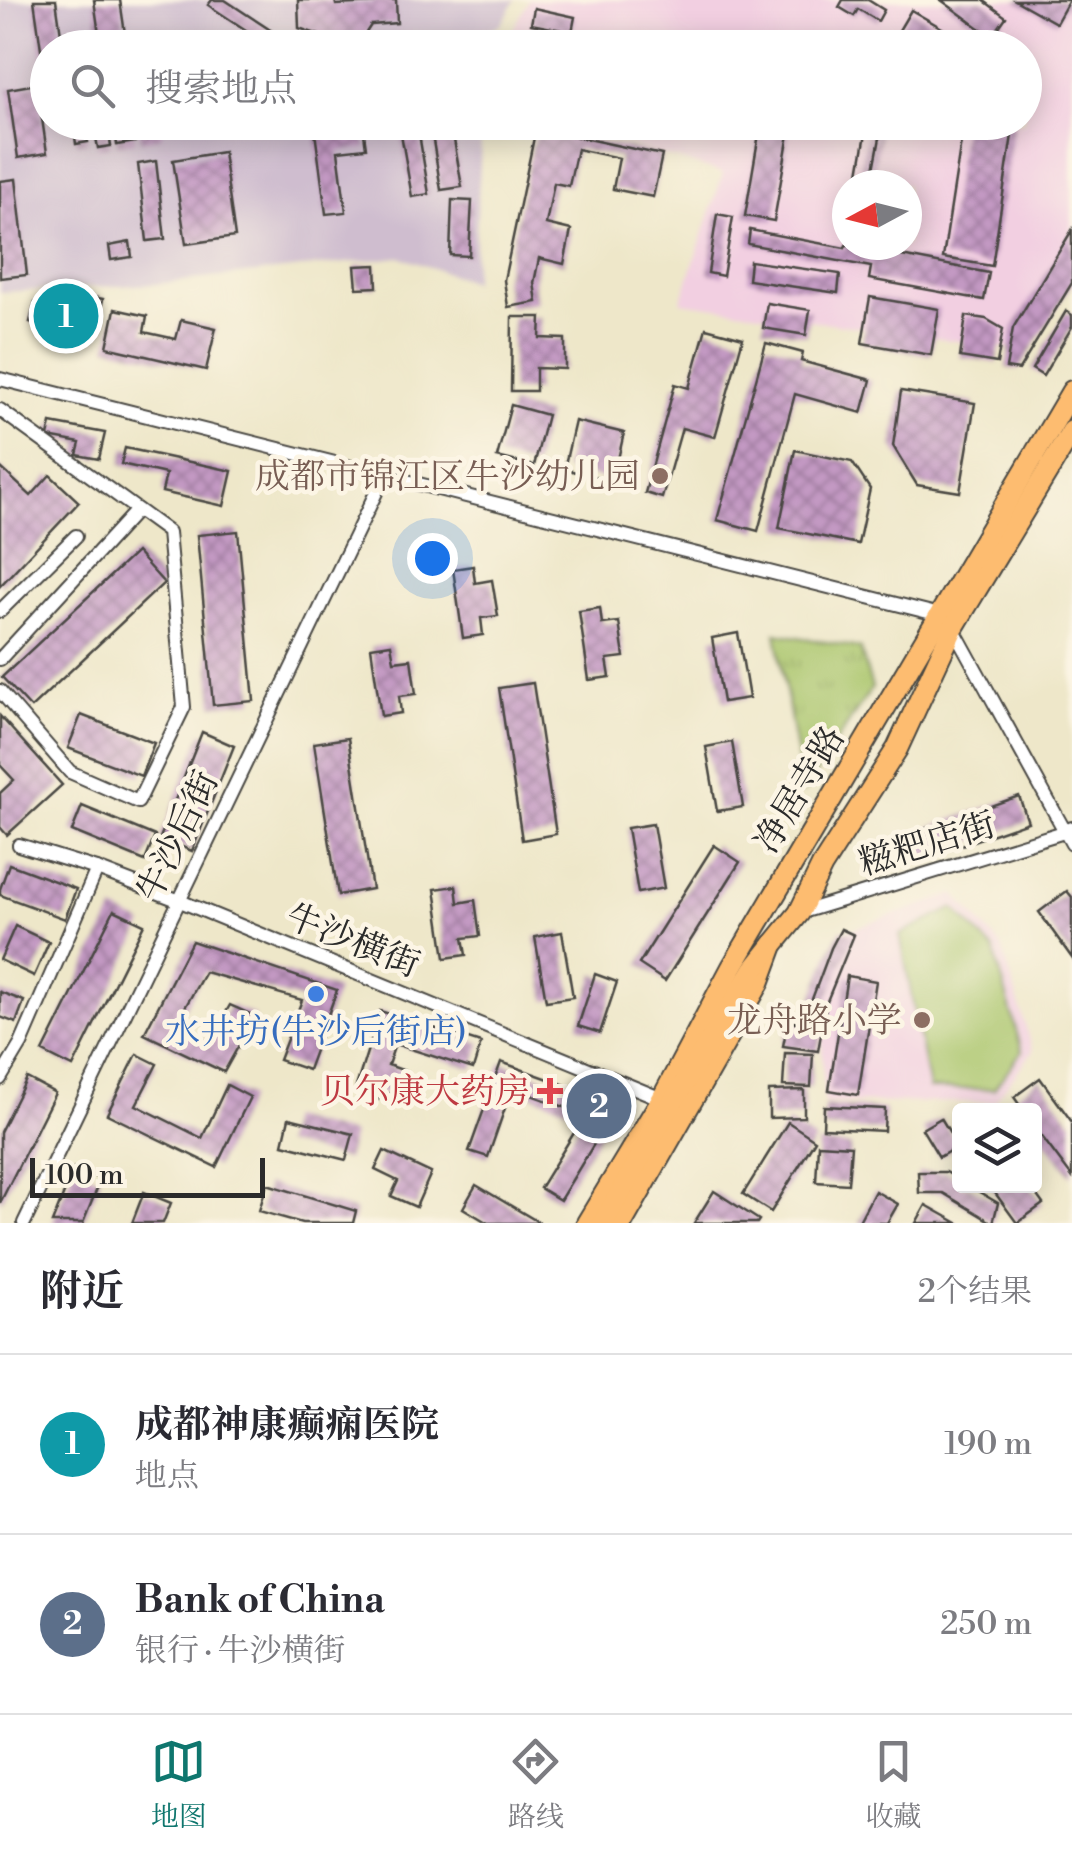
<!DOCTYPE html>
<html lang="zh">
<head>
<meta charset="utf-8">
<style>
	body { margin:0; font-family:"Libre Bodoni","Noto Serif SC",serif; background:#f2f2f3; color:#2b2b33 }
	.controls { position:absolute; right:30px; bottom:30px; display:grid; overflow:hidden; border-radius:10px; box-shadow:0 5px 25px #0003 }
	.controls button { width:90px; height:90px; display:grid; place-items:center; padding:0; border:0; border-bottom:2px solid #e1e1e2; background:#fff; color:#2b2b33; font:50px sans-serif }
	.compass { position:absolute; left:832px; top:170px; width:90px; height:90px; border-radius:50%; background:#fff; box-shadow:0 5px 25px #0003; rotate:263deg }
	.scale { position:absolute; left:30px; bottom:25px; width:235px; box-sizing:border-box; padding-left:10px; border:5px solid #2b2b2b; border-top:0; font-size:28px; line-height:35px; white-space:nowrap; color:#2b2b2b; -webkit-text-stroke:8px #fcf5e5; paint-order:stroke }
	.you { position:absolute; left:432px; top:558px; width:35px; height:35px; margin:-25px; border:8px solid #fff; border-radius:50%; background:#1a73e8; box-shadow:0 0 0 15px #1a73e833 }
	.badge { display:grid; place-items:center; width:65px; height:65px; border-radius:50%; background:#0f766e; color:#fff; font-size:32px; font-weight:700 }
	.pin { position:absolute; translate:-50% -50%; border:5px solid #fff; box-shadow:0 2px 10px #0006 }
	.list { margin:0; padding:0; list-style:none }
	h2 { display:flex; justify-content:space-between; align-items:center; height:130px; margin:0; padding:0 40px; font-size:42px }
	h2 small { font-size:32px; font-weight:400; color:#7c7c81 }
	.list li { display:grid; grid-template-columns:65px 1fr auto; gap:30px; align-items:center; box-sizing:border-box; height:180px; padding:0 40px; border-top:2px solid #e1e1e2 }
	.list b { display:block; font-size:38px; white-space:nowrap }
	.list p { margin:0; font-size:32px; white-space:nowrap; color:#7c7c81 }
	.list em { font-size:32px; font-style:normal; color:#7c7c81 }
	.icon { flex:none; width:55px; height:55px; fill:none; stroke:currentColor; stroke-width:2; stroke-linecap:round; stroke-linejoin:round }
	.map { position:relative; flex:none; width:1072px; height:1223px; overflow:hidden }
	.search { position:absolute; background:#fff; box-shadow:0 5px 25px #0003; left:30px; right:30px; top:30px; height:110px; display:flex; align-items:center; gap:25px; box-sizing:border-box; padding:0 35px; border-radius:55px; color:#7c7c81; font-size:38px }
	.sheet { height:490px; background:#fff }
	nav { display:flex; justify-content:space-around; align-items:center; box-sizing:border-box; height:140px; border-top:2px solid #e1e1e2; background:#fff; font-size:28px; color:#7c7c81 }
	nav a { display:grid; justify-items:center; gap:5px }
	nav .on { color:#0f766e }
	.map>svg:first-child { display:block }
	.built { fill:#f2cfe1; fill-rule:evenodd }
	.industrial { fill:#cfbdcf }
	.park { fill:url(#park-tufts); stroke:#6a784b; stroke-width:2.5 }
	.garden { fill:#a9c56b; stroke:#6a784b; stroke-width:2.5 }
	.building { fill:url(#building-cross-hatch) }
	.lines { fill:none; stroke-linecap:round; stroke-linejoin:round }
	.minor-casing { stroke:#484743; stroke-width:16 }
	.primary-casing { stroke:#484743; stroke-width:24 }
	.trunk-casing { stroke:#484743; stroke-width:24 }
	.minor { stroke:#fff; stroke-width:12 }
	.primary { stroke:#fdbc6f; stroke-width:20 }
	.trunk { stroke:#fdbc6f; stroke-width:20 }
	.education-dot { fill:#8d6e63; stroke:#fcf5e5; stroke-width:4 }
	.shop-dot { fill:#3f7fe0; stroke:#fcf5e5; stroke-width:4 }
	.health-dot { fill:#e0444e; stroke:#fcf5e5; stroke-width:4 }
	.labels { text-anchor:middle; stroke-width:9; stroke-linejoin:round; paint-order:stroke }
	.education-label { font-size:35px; fill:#785e54; stroke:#fcf5e5; text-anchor:end }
	.street-label { font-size:35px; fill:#2b2b2b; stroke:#fcf5e5 }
	.shop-label { font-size:35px; fill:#366cbe; stroke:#fcf5e5 }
	.health-label { font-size:35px; fill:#be3a42; stroke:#fcf5e5; text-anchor:end }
</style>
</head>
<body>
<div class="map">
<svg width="1072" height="1223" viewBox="0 0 1072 1223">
	<defs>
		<pattern id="park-tufts" width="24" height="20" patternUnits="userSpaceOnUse" patternTransform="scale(2.5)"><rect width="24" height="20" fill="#a9c56b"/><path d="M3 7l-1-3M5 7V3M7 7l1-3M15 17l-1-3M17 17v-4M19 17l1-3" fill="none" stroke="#92a95d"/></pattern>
		<pattern id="building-cross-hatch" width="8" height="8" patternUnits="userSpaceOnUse" patternTransform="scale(2.5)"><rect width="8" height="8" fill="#c399c3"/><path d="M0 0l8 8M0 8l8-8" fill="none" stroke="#9f7d9f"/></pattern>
	</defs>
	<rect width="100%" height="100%" fill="#fcf5e5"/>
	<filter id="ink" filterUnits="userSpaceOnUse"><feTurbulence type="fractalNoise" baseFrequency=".01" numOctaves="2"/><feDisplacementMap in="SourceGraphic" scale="20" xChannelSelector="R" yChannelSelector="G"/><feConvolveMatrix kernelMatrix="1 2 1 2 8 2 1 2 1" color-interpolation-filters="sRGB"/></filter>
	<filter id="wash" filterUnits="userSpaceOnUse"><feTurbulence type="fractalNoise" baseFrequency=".0048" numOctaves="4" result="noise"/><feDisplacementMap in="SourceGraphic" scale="40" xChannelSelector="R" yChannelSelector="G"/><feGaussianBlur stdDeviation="2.25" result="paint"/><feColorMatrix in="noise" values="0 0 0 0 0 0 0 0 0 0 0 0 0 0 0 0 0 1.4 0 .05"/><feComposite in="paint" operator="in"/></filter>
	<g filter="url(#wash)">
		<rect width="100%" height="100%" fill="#eee7c9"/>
		<g class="built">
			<path d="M529,0H881L884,2L885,0H1072V254L1013,349L681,302L723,173L556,123L1024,122V48H503ZM847,185H907V245H847Z"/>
			<path d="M955,894L1002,947L1033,1051L994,1102L824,1103L820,990L846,931Z"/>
		</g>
		<path class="industrial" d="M0,0H515L502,24L468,39L469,47L48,48V122L478,123L481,147L473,282L400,257L157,284L0,292Z"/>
		<path class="park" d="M776,633L860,648L872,688L803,792Z"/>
		<path class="garden" d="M954,908L994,950L1022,1051L994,1089H929L900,935Z"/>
		<g id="blocks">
			<g class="building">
				<path d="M34,0H56L63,48H48V62L43,63Z"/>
				<path d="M94,0H120L127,47L101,48Z"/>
				<path d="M212,0H225L281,37L282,48H264V42L208,5Z"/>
				<path d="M298,0H335L336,5L374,3L373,0H396L397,23L371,25L356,48L299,28Z"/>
				<path d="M843,0H868L884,10L878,21L858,9L854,16L839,7Z"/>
				<path d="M941,0H983L1006,17L992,37Z"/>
				<path d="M1015,0H1069L1056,23Z"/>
				<path d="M534,8L575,17L572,32L531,24Z"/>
				<path d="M911,10L947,31L938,45L920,34L912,47L895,37Z"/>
				<path d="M530,32L571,41L570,48H527Z"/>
				<path d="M225,35L227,48H211L209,37Z"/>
				<path d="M37,84L47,153L18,158L8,89Z"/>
				<path d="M73,122H85L88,142L76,144Z"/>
				<path d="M93,122H107L111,146L98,148Z"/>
				<path d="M114,122H132L135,142L117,145Z"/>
				<path d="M138,122H160L162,137L141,141Z"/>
				<path d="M399,122H417L429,194L412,197Z"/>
				<path d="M430,122H451L462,187L441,190Z"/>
				<path d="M761,122H791L774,221L745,216Z"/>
				<path d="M868,122H883L871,185H857Z"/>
				<path d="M964,122H1014L992,266L943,258Z"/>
				<path d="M363,126L366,148L338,151L346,212L326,214L315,132Z"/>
				<path d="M536,128L662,155L653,197L613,189L619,158L577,149L569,186L554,183L546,224L571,230L564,264L539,258L534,283L537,302L508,307L504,280Z"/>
				<path d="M223,152L235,237L186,244L173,160Z"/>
				<path d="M156,161L165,239L147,241L138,164Z"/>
				<path d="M16,179L27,275L0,278V181Z"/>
				<path d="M452,200L472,201L469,256L450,255Z"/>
				<path d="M717,214L733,217L723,276L708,273Z"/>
				<path d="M750,230L845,248L846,245H860V248L989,273L984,300L869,279L871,267L748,244Z"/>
				<path d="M1072,230V283L1019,370L1006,368L1013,328Z"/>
				<path d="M130,242L132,257L111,260L109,246Z"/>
				<path d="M750,261L840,274L838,293L748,280Z"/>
				<path d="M376,265L377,287L357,288L355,266Z"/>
				<path d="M68,292L103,299L95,336L30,322L35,303L65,309Z"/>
				<path d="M870,297L939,309L931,355L862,343Z"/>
				<path d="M767,303L810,310L806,335L763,328Z"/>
				<path d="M115,309L147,316L144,332L176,339L181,320L216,328L206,370L107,347Z"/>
				<path d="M1066,311L1072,315V327L1043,376L1032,369Z"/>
				<path d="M966,316L986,319L1003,329L997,363L960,357Z"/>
				<path d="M512,317H541L540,338L565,339V369L536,368V391H511Z"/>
				<path d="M706,328L743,338L715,437L682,428L662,498L645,493L675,384L689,388Z"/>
				<path d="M766,343L803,353L801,361L871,380L862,413L795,394L758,531L717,520Z"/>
				<path d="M901,391L975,403L960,492L917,485L893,446Z"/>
				<path d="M511,405L547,415L534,466L497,457Z"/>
				<path d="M575,421L624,433L613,481L564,469Z"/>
				<path d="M51,423L105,433L99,459L77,455L80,443L48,437Z"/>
				<path d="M125,448L232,471L224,506L162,492L166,474L121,464Z"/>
				<path d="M795,450L852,462L870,489L858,544L779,528Z"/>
				<path d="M0,467L31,496L50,475L79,502L0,586Z"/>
				<path d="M238,531L254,701L213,705L197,535Z"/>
				<path d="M136,552L164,583L31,708L2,677Z"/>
				<path d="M473,566L475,583L492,580L498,616L481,618L483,635L463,638L453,569Z"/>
				<path d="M600,608L602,624L619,622L624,657L607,659L610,677L589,680L579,611Z"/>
				<path d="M738,633L749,698L723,702L712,638Z"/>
				<path d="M391,644L394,661L411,659L416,694L399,696L401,713L381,716L371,647Z"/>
				<path d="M533,683L556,834L522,840L499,688Z"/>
				<path d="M81,715L154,743L141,776L68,748Z"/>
				<path d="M0,716L62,785L7,835L0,827V793L14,780L0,765Z"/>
				<path d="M202,732L234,746L192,851L160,838Z"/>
				<path d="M348,738L372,889L338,895L314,743Z"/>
				<path d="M732,742L743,807L717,811L706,747Z"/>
				<path d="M1019,796L1028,822L907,864L898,838Z"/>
				<path d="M82,806L155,836L145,861L72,831Z"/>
				<path d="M653,824L664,888L638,893L627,828Z"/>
				<path d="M714,845L740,862L665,981L639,964Z"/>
				<path d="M9,864L76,889L65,919L0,895V889Z"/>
				<path d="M456,886L458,903L475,900L480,936L463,938L466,955L445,958L435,889Z"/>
				<path d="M1067,891L1072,897V958L1039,912Z"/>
				<path d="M114,910L144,924L73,1067L43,1052Z"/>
				<path d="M15,926L49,942L34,976L0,960Z"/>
				<path d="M841,929L854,935L827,1001L818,1051L783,1046L788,1021L807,1024L812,999L831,948Z"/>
				<path d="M562,932L573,997L546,1001L535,937Z"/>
				<path d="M192,941L337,990L308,1070L279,1060L302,1000L205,972L174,1027L209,1042L230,1005L255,1016L224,1072L144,1034Z"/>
				<path d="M595,974L617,982L600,1033L578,1026Z"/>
				<path d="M847,976L876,981L858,1095L829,1090Z"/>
				<path d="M0,992L24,1001L16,1023L0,1017Z"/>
				<path d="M380,1011L481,1043L473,1069L395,1044L388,1065L408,1072L400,1097L381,1091L378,1100L354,1093Z"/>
				<path d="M785,1053L813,1054L811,1087L783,1086Z"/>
				<path d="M137,1054L157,1064L136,1105L202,1138L227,1085L250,1097L216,1167L107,1114Z"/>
				<path d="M501,1062L574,1088L567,1108L512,1088L488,1157L469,1151Z"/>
				<path d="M27,1078L55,1093L0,1203V1132Z"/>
				<path d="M1040,1078L1072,1122V1177L1034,1126V1110H1023L1014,1097Z"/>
				<path d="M586,1087L617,1106L560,1200L540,1188L585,1115L573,1107Z"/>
				<path d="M804,1090V1117L769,1118V1091Z"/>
				<path d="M824,1106L885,1109L884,1131L823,1128Z"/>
				<path d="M289,1118L353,1134L346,1160L283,1144Z"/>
				<path d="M941,1118L958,1146L939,1157L922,1129Z"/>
				<path d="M788,1122L815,1140L771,1212L743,1194Z"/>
				<path d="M818,1144L851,1146L848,1184L816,1182Z"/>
				<path d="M384,1151L431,1173L416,1207L391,1196L398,1181L375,1170Z"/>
				<path d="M74,1168L101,1179L83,1223H52Z"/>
				<path d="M918,1172H946L960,1180V1186H969L998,1203L993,1223L943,1193H919Z"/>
				<path d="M267,1184L356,1211L353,1223H302L259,1211Z"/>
				<path d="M476,1185L540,1223H488L463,1208Z"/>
				<path d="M990,1186H1030L1043,1204L1017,1223Z"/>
				<path d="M714,1191L759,1220L757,1223H694Z"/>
				<path d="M875,1191L898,1204L887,1223H858Z"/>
				<path d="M144,1192L171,1203L163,1223H132Z"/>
				<path d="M926,1205L958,1223H916Z"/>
			</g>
		</g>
	</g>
	<g filter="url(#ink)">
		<use href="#blocks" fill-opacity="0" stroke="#484743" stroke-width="2.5"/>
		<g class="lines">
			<defs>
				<g id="minor">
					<path d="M0,379L940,615"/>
					<path d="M0,611L76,536"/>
					<path d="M953,628L1072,844"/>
					<path d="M0,659L137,510"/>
					<path d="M0,691L70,772L138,802L184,707L168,532L0,410"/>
					<path d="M19,845L97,869L180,901L662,1099"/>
					<path d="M799,913L1064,832L1072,828"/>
					<path d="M0,1079L21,1044L97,869"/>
					<path d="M24,1223L384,476"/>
				</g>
				<g id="primary">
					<path d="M587,1223L662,1099L732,967L1072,391"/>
					<path d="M622,1223L759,983L773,945L799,913L822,866L897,749L953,628L1072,431"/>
				</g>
				<path id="trunk" d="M603,1223L664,1116L754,969L773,945"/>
			</defs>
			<use href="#minor" class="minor-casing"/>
			<use href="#primary" class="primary-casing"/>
			<use href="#trunk" class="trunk-casing"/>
			<use href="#minor" class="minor"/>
			<use href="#primary" class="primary"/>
			<use href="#trunk" class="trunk"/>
		</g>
	</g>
	<g class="education-dot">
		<circle cx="660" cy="476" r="10"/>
		<circle cx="922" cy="1020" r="10"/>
	</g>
	<circle class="shop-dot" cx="316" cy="994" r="10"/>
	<path class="health-dot" d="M545 1076h10v10h10v10h-10v10h-10v-10h-10v-10h10z"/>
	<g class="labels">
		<g class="education-label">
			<text x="640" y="488">成都市锦江区牛沙幼儿园</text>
			<text x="902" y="1032">龙舟路小学</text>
		</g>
		<g class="street-label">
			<text transform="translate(799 789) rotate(-59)" y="12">净居寺路</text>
			<text transform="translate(177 836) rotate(-64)" y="12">牛沙后街</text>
			<text transform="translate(927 843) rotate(-17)" y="12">糍粑店街</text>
			<text transform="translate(353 940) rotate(22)" y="12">牛沙横街</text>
		</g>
		<g class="shop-label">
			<text x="316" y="1043">水井坊(牛沙后街店)</text>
		</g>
		<g class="health-label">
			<text x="530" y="1103">贝尔康大药房</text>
		</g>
	</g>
</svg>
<div class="controls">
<button><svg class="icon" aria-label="layers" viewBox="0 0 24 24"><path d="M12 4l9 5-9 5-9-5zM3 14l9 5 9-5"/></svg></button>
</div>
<svg class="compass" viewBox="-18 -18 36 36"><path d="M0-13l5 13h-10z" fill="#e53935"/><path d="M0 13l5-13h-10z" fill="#7c7c81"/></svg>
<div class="scale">100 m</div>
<div class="you"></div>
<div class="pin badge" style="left:66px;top:316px;background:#0f9aa8">1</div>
<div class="pin badge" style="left:599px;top:1106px;background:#5c6f8a">2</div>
<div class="search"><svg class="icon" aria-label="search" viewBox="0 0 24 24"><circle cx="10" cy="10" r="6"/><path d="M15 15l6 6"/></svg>搜索地点</div>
</div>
<section class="sheet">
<h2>附近<small>2个结果</small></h2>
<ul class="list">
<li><span class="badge" style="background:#0f9aa8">1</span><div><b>成都神康癫痫医院</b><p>地点</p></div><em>190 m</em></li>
<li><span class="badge" style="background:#5c6f8a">2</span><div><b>Bank of China</b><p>银行 · 牛沙横街</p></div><em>250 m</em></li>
</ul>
</section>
<nav>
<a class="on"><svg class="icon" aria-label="map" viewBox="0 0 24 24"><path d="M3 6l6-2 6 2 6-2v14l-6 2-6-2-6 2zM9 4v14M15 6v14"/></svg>地图</a>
<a><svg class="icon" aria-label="directions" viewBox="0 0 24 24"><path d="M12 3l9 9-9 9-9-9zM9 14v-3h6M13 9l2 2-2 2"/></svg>路线</a>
<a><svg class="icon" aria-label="saved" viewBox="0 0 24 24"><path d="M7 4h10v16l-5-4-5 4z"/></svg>收藏</a>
</nav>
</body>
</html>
